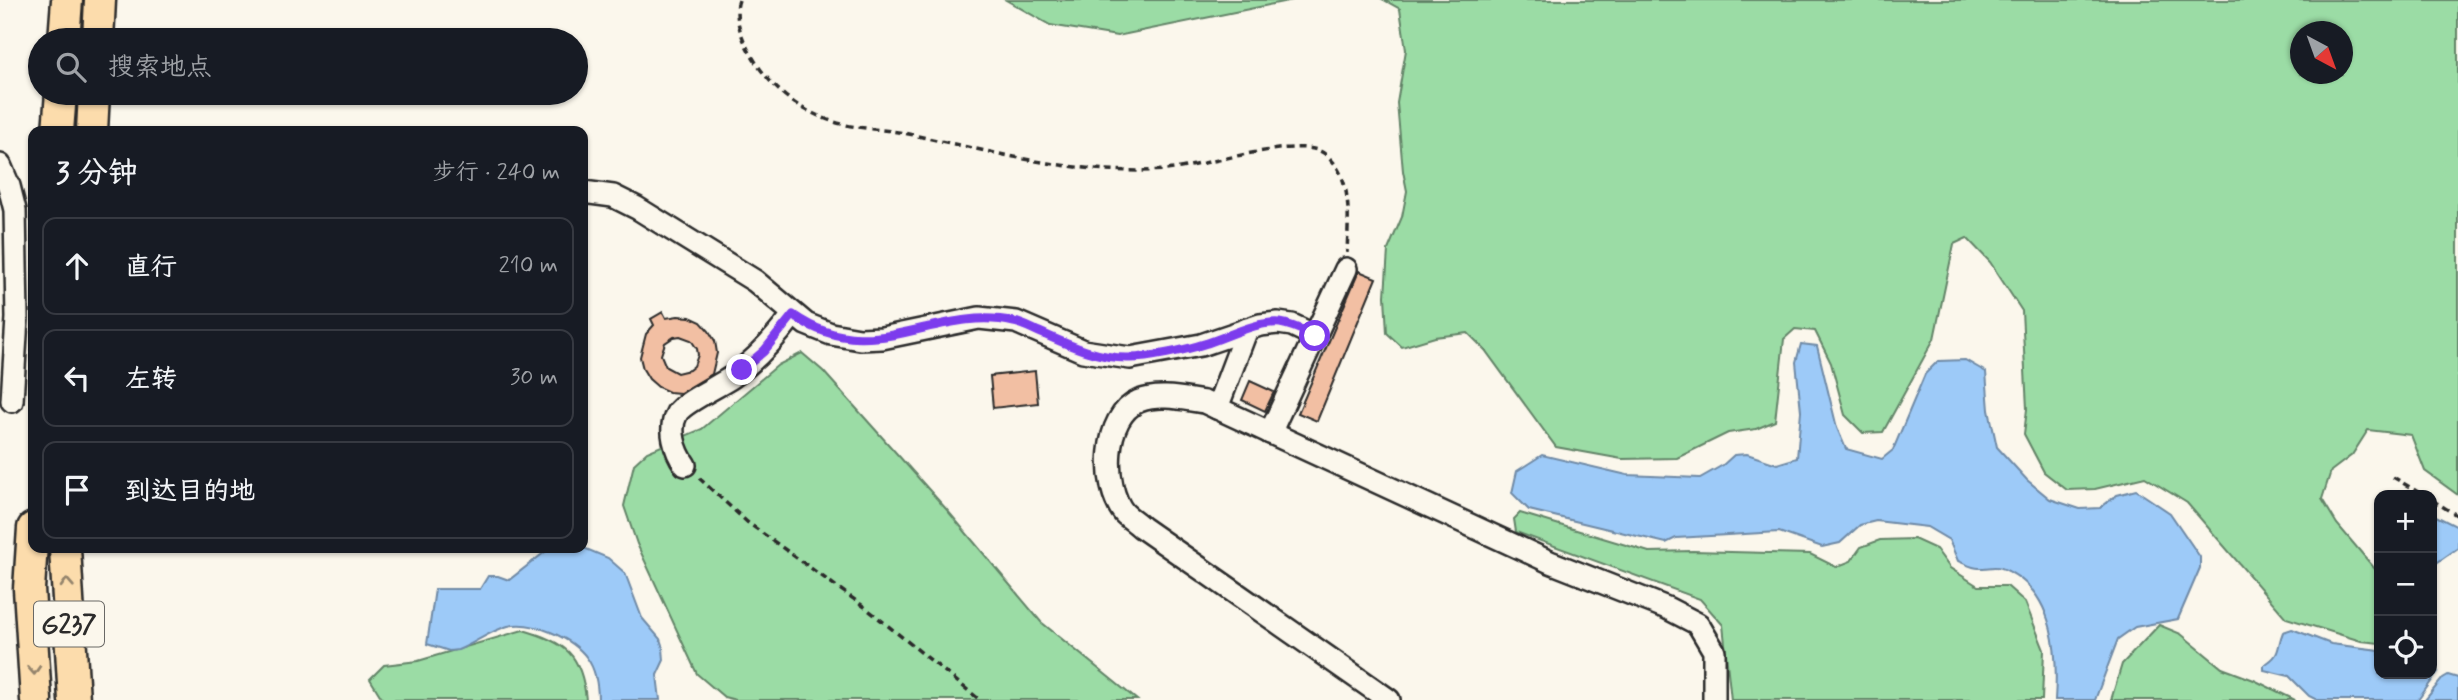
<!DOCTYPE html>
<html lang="zh">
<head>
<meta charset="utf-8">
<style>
	body { margin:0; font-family:Mynerve,"LXGW WenKai TC",sans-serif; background:#242831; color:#f1f3f6 }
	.controls { position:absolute; right:21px; bottom:21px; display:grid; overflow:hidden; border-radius:14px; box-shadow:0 2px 5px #0004 }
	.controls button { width:63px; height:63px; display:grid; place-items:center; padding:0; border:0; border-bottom:2px solid #363941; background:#171b24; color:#f1f3f6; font:35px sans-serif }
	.compass { position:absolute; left:2290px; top:21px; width:63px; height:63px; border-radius:50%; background:#171b24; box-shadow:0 2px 5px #0004; rotate:139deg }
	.stop { position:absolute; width:21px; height:21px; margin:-16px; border:5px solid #7c3aed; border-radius:50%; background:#fff }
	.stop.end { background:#7c3aed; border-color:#fff; box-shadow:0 2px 7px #0008 }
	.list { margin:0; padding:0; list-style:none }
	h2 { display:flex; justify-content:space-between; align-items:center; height:91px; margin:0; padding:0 28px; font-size:30px }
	h2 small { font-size:23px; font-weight:400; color:#9ea1a6 }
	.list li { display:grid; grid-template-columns:46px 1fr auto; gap:21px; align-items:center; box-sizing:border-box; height:98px; margin:0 14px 14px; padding:0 14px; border:2px solid #363941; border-radius:14px }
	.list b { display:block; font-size:26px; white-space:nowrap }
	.list em { font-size:23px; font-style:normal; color:#9ea1a6 }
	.icon { flex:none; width:38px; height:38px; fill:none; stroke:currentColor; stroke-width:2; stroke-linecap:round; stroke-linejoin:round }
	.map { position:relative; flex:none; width:2458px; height:700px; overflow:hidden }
	.search { position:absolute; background:#171b24; box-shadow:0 2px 5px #0004; left:28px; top:28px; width:560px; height:77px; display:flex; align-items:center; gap:18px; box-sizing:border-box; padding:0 24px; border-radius:38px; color:#9ea1a6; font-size:26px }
	.panel { position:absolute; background:#171b24; box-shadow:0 2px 5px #0004; left:28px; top:126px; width:560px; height:427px; border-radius:14px }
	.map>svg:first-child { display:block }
	.green { fill:#9bdca5; stroke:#638468; stroke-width:2; fill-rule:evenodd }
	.water { fill:#9dcaf8; stroke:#6f8aa6; stroke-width:2 }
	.building { fill:#f2bfa3; stroke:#2b2b2b; stroke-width:2; fill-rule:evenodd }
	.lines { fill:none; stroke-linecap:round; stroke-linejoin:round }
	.minor-casing { stroke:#2b2b2b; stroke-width:26 }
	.highway-casing { stroke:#2b2b2b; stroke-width:35 }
	.path { stroke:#2b2b2b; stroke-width:3.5; stroke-dasharray:7 5; stroke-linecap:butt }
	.minor { stroke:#fbf7ec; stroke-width:21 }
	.highway { stroke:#fcdcac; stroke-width:30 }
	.oneway { stroke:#94846c }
	.route { stroke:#7c3aed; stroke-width:9 }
	.labels { text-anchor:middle; stroke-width:5; stroke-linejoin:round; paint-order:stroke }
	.shield { fill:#fbf7ec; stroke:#696865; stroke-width:2 }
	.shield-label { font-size:26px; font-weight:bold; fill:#2b2b2b }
</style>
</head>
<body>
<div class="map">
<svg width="2458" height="700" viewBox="0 0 2458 700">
	<rect width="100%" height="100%" fill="#fbf7ec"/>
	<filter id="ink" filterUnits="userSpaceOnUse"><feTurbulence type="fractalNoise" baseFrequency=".0143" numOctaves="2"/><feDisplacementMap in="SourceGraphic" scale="14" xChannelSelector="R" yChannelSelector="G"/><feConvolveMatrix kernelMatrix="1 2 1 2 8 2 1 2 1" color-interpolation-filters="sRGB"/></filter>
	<g filter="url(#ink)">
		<g class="green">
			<path d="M1006,0H1293L1117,36L1050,25Z"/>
			<path d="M1384,0H2458V495L2425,471L2411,435L2368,430L2352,455L2331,471L2322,499L2337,524L2375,569L2379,570V643L2361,641L2286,618L2187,503L2145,477L2095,489L2067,490L2044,472L2024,434L2027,409L2022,311L1990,262L1967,238L1954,244L1934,339L1883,432L1863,433L1845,415L1831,363L1815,331L1795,329L1784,339L1775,421L1756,429L1728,433L1677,458L1622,459L1556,447L1485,350L1468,333L1435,337L1402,347L1387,333L1385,296L1388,250L1402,217L1407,191L1403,171L1397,103L1406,50L1400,9ZM2300,32H2342V74H2300Z"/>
			<path d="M802,353L823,371L947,510L1041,622L1137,700H736L724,697L697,674L637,544L624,506L634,464L647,452L702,429L778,365Z"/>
			<path d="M1520,513L1649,552L1693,551L1810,554L1836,567L1851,561L1861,547L1880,540L1914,539L1936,549L1950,568L1978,586H2007L2025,602L2044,650L2042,700H1731L1723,625L1700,599L1516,532L1514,519Z"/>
			<path d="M2159,625L2181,634L2222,668L2254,680L2295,700H2111L2122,664Z"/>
			<path d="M523,630C565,642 582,654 586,700H383L370,679L384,665L418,661Z"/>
		</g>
		<g class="water">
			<path d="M1801,344L1817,346L1837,428L1846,449L1882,459L1893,450L1925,374L1938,361L1965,360L1986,372L1989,410L1997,447L2027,480L2050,499L2080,509L2100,508L2117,495L2136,490L2170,513L2200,557V568L2178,619L2135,627L2118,639L2095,700H2055C2058,655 2055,596 2010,572C1996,564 1993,568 1979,568C1972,568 1964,563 1958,561L1949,540L1927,527L1876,521L1860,525L1840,543L1822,547L1779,532L1676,538L1666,543L1529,510L1512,493L1517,471L1542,455L1627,475L1700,478L1723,465L1734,455L1747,454L1777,464L1797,458L1801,411L1796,362Z"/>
			<path d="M2432,514L2458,527V548L2432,566Z"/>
			<path d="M555,548H584L608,558L625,573L642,618L660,639L663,648L664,660L657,675L660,700H598C598,686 595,669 587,658C573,638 532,620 508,626C490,631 475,643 458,650L449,651L427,644L435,589H480L488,576H498L509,580L545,552Z"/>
			<path d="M2292,629L2331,644L2379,650V674H2432V667L2438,672L2418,700H2317L2309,696L2289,676L2264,670V665C2282,654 2276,649 2283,632Z"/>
			<path d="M2448,675L2458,678V700H2425L2443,678Z"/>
		</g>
		<g class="building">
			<path d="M1359,271L1376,278L1317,421L1298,413Z"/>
			<path d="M663,312L666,318L678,316L690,317L701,322L709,331L715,341L717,353L712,374L680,393L669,392L658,387L649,379L643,369L640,357L646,334L654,325L651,319ZM680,336L691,340L697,349L698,355L694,366L689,370L677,373L666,367L661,355L665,343L674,337Z"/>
			<path d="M1035,371L1038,403L993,408L990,376Z"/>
			<path d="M1250,381L1274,392L1265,411L1242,400Z"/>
		</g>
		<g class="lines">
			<defs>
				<g id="minor">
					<path d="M0,165L9,186L15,210L17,318L12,401"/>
					<path d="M583,192L613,196L637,208L755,281L806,324L831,334L860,339L882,338L979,318L1016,322L1083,351L1130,358L1201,345L1260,325L1278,323L1292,325L1315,336"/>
					<path d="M1217,408L1247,329"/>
					<path d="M1270,433L1346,269"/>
					<path d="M685,465C675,451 668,429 677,413C684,402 719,386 732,377C756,360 775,339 793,315"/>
					<path d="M1389,700L1141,527C1136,522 1129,518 1124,513C1102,486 1103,416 1139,401C1160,393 1183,399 1204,402L1550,562L1667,608L1698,624L1714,651V700"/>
				</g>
				<g id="highway">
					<path d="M64,40L67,0"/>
					<path d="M98,40L100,0"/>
					<path d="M58,131L61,93"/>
					<path d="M92,131L94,93"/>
					<path d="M33,528L29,589L36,700"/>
					<path d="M65,548L74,700"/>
				</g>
			</defs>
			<use href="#minor" class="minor-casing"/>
			<use href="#highway" class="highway-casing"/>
			<g class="path">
				<path d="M739,0C729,28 760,74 781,92C792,103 807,111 821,117C847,129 877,128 904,133C990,151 1075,176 1165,170C1197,168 1301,134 1325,154C1354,176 1348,221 1347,253"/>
				<path d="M2393,477L2423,495"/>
				<path d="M699,478L747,522L866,608L980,700"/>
				<path d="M2432,500L2458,516"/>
			</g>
			<use href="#minor" class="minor"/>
			<use href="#highway" class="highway"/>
		</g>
		<defs><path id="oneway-chevron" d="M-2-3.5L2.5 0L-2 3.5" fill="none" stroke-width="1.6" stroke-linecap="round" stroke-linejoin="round" transform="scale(1.75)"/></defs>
		<g class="oneway">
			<use href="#oneway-chevron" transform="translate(67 583) rotate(-93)"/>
			<use href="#oneway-chevron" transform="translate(34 670) rotate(87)"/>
		</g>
	</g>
	<g class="lines" filter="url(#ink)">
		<path class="route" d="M742,370L764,351L793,315C873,371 935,304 1014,322C1024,324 1034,330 1044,334C1071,346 1100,359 1130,358C1148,358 1186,350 1204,344C1228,337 1255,321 1280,323C1293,325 1304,331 1315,336"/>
	</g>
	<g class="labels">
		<rect class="shield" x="34" y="601.5" width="70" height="45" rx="5"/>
		<g class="shield-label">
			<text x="69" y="633">G237</text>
		</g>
	</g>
</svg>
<div class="controls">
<button>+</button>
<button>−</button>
<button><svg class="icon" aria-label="locate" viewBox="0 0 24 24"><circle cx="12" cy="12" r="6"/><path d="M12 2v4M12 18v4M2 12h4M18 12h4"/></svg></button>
</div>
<svg class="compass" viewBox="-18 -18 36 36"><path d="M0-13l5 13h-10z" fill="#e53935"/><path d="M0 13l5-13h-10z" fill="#9ea1a6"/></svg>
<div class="stop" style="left:1315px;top:336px"></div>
<div class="stop end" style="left:742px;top:370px"></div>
<div class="search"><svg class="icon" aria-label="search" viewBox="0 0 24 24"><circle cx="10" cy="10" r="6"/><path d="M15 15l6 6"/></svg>搜索地点</div>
<section class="panel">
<h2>3 分钟<small>步行 · 240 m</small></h2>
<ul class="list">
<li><svg class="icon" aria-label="ahead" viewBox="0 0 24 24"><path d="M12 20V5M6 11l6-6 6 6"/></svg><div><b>直行</b></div><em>210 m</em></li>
<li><svg class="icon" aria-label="left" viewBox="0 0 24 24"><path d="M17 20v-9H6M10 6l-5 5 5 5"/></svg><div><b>左转</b></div><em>30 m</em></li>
<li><svg class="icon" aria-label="arrive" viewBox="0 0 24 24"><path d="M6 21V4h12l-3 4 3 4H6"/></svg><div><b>到达目的地</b></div></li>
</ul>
</section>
</div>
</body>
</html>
